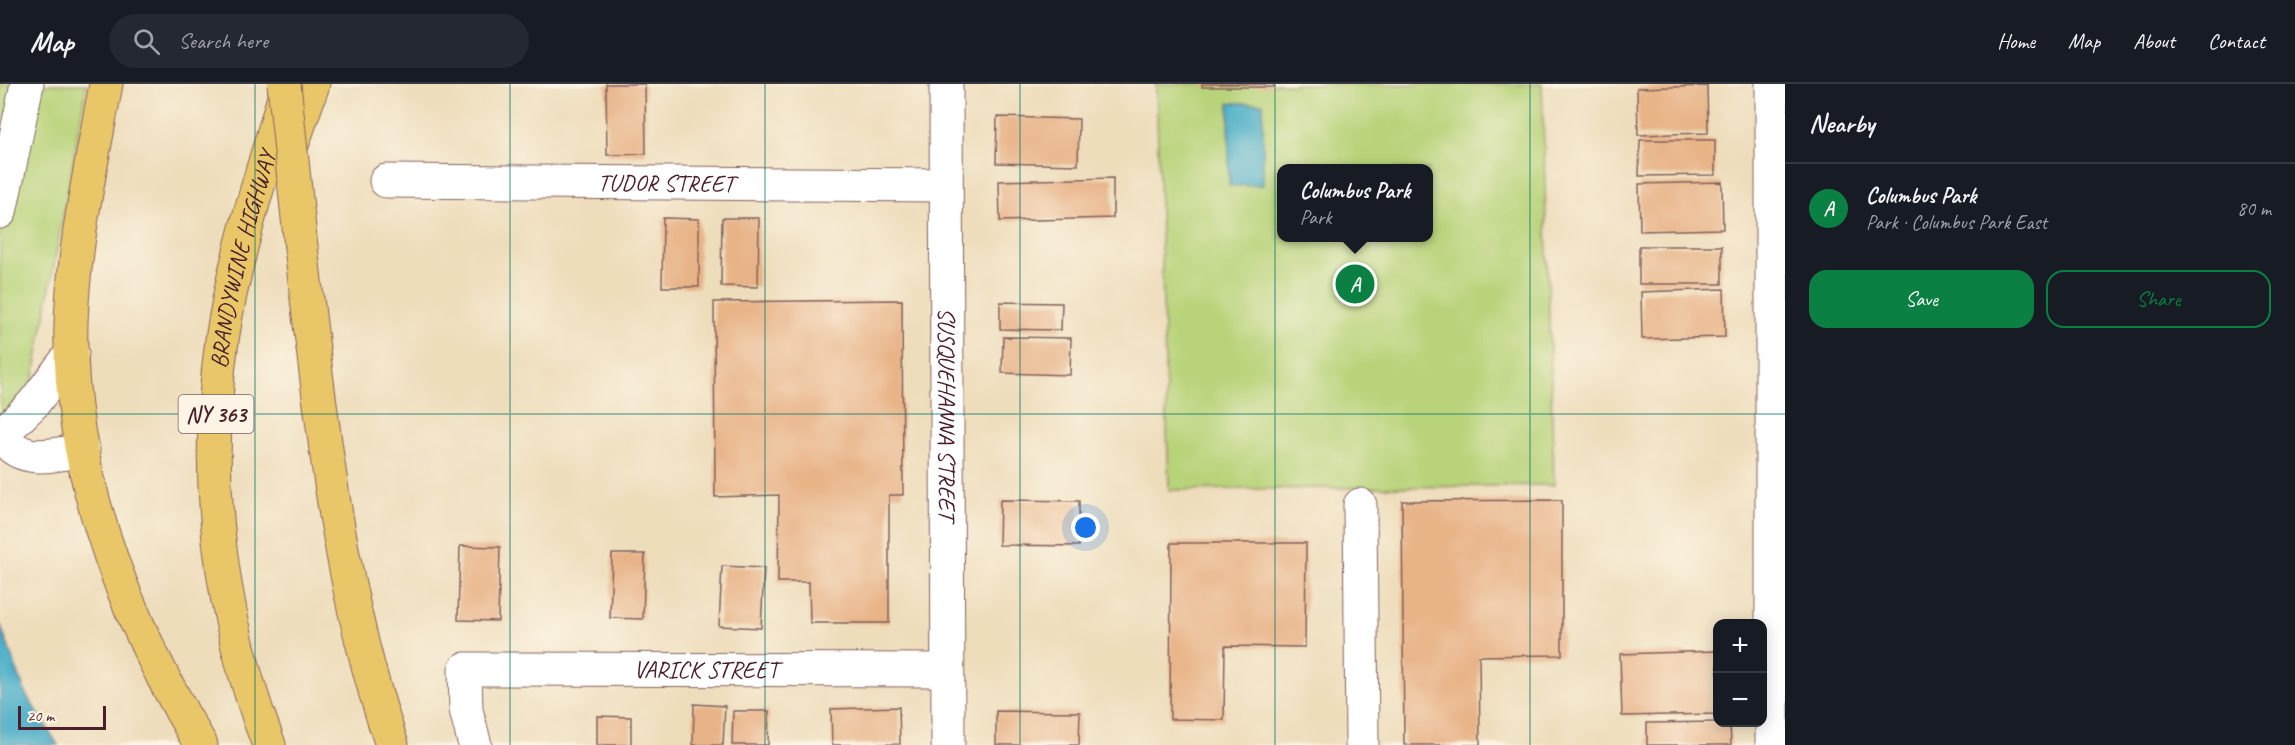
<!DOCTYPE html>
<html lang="en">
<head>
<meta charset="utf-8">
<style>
	body { margin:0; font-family:Caveat,sans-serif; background:#242831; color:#f1f3f6 }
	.controls { position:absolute; right:18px; bottom:18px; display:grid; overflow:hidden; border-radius:12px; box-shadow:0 3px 15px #0003 }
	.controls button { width:54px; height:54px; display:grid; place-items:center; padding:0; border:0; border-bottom:2px solid #363941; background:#171b24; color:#f1f3f6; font:30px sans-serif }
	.scale { position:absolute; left:18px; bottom:15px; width:88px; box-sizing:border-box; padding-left:6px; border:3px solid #4a1f2b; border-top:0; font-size:16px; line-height:21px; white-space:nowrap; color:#4a1f2b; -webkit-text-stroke:4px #fcf5e5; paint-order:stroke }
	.you { position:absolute; left:1086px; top:444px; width:21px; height:21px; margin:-15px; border:4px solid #fff; border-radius:50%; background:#1a73e8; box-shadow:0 0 0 9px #1a73e833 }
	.badge { display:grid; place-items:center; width:39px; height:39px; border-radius:50%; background:#0b8043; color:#fff; font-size:20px; font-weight:700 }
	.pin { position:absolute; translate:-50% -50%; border:3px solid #fff; box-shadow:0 2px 6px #0006 }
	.popup { position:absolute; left:1277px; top:80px; width:156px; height:78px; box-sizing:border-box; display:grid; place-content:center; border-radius:12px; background:#171b24; filter:drop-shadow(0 2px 4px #0005); font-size:20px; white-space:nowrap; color:#9ea1a6 }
	.popup b { font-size:22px; color:#f1f3f6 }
	.popup::after { content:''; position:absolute; left:50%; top:100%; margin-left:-12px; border:12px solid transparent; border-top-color:#171b24 }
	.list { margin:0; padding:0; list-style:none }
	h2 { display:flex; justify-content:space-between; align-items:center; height:78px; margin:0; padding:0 24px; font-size:26px }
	h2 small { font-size:20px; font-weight:400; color:#9ea1a6 }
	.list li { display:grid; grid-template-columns:39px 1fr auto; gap:18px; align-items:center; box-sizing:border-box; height:90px; padding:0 24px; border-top:2px solid #363941 }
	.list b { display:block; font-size:22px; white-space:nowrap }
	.list p { margin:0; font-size:20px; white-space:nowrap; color:#9ea1a6 }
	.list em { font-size:20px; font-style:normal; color:#9ea1a6 }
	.actions { display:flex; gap:12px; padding:18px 24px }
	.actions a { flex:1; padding:14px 0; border:2px solid #0b8043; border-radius:18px; text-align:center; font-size:21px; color:#0b8043 }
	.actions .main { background:#0b8043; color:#fff }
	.icon { flex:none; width:33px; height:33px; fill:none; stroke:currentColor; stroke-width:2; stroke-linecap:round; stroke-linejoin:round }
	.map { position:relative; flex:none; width:1785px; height:661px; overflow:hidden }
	header { display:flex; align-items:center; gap:36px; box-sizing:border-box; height:84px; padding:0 30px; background:#171b24; border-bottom:2px solid #363941 }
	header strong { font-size:28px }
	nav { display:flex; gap:33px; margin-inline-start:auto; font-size:21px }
	.search { width:420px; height:54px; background:#242831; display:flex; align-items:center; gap:15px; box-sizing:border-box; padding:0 21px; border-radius:33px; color:#9ea1a6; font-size:22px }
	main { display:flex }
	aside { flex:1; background:#171b24 }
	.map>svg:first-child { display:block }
	.green { fill:#b8d379; stroke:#817952; stroke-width:1.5; fill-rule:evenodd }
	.water { fill:#48aec7; stroke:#496679; stroke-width:1.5 }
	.building { fill:#e8b387 }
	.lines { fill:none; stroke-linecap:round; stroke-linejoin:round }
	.minor-casing { stroke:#83625d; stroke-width:35 }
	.major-casing { stroke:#83625d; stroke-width:35 }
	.minor { stroke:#fff; stroke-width:33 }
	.major { stroke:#e9c769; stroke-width:33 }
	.major-bridge-casing { stroke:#83625d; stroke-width:35; stroke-linecap:butt }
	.major-bridge { stroke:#e9c769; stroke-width:33 }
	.grid { fill:none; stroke:#0f766e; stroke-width:1.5; stroke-opacity:0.55 }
	.labels { text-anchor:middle; stroke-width:6; stroke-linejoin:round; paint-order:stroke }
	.shield { fill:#fcf5e5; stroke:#7f5f63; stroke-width:1.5 }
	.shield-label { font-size:22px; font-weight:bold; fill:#4a1f2b }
	.street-label { font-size:24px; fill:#4a1f2b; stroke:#fcf5e5 }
</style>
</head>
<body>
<header>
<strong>Map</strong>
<div class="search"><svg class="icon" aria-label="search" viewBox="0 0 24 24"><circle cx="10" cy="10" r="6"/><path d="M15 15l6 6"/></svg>Search here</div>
<nav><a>Home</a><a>Map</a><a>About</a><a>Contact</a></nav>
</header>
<main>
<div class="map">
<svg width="1785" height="661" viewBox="0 0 1785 661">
	<rect width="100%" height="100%" fill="#fcf5e5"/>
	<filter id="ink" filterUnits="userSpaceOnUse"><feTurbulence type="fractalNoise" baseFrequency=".0167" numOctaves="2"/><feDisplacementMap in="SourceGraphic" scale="12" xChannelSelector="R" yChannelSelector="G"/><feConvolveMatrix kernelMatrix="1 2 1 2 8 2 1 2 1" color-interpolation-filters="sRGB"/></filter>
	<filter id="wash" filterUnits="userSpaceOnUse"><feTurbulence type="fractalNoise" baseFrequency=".008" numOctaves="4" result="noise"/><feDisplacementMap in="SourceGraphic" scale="24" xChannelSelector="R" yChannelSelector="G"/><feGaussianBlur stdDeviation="1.35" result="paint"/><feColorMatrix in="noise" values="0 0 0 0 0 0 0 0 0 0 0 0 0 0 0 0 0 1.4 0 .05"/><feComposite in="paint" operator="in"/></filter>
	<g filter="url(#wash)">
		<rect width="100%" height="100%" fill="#edb"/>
		<g class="green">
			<path d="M0,0H87L31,308L0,337Z"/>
			<path d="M1156,0H1542L1554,401L1169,406ZM1282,85H1428V154H1282Z"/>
		</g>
		<g class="water">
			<path d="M1229,19H1263V101L1229,102Z"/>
			<path d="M0,540L26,611L58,661H0Z"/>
		</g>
		<g id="blocks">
			<g class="building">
				<path d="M606,0H645L646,70L607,71Z"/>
				<rect x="1202" y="0" width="72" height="3"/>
				<path d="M1707,2L1708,49L1638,51L1637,4Z"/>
				<path d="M997,33L1079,35L1078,81L996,79Z"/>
				<path d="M1640,56H1715V91L1639,92Z"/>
				<path d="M1113,94V134L1000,137L999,97Z"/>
				<path d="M1722,98L1723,145L1640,147L1639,100Z"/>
				<path d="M663,134L699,135V203H662Z"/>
				<path d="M722,134H759L758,203L721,202Z"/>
				<rect x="1639" y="162" width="83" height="38"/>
				<path d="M1724,205L1725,253L1642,255L1641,208Z"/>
				<path d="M902,216L903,411H889V539H810L809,498H778L779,411L715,413L714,218Z"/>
				<path d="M1000,218L1062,219L1061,246L1000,245Z"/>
				<path d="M1003,253L1071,254L1070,291L1002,289Z"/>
				<path d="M1000,416L1079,417V462L999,461Z"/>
				<path d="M1562,416V571L1479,572L1480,661H1404L1402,417Z"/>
				<path d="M1171,459H1306L1305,563L1225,562L1224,636L1170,635Z"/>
				<path d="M460,462L500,463L498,537L458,536Z"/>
				<path d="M612,470H645L643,535L610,534Z"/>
				<path d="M722,482L764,484L761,544L719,542Z"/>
				<path d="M1718,567V630L1622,632L1620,570Z"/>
				<path d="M694,620L725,622L723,661H693Z"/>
				<path d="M899,623L900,660L832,661L831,625Z"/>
				<path d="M733,627H769L768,661H732Z"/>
				<path d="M996,627L1080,628L1079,661H996Z"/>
				<path d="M597,632L631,633V661H597Z"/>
				<path d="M1718,638H1730L1731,661H1647V639Z"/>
			</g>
		</g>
	</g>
	<g filter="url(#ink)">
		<use href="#blocks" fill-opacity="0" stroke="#83625d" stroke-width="1.5"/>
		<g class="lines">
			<defs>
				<g id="minor">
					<path id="s1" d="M946,0L948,661"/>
					<path d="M1772,0V661"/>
					<path id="s2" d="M386,97L946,101"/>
					<path d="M0,128L27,0"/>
					<path d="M0,346C15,383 53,371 83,366"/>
					<path d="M2,350L33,320L72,269"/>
					<path d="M1360,421L1362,661"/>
					<path id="s3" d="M475,661L466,626L465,585L947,586"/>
				</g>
				<g id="major">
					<path d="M106,0C92,78 74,158 71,238C67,389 124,533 201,661"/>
					<path d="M293,58L313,0"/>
					<path d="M301,163C321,332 337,500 392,661"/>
					<path id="s4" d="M269,661C219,532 203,393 222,256C234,173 262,91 285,10"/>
				</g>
			</defs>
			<use href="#minor" class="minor-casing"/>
			<use href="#major" class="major-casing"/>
			<use href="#minor" class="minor"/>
			<use href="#major" class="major"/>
			<defs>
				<path id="major-bridge" d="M284,0L301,163"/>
			</defs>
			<use href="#major-bridge" class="major-bridge-casing"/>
			<use href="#major-bridge" class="major-bridge"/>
		</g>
	</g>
	<path class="grid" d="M255,0V661M510,0V661M765,0V661M1020,0V661M1275,0V661M1530,0V661M0,330H1785"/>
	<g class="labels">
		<rect class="shield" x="178.5" y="311" width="75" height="38" rx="4.5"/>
		<g class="shield-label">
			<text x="216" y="338">NY 363</text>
		</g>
		<g class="street-label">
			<text dy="8" stroke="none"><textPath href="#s2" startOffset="280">TUDOR STREET</textPath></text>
			<text dy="8" stroke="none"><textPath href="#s4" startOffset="495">BRANDYWINE HIGHWAY</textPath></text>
			<text dy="8" stroke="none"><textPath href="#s1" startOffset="330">SUSQUEHANNA STREET</textPath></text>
			<text dy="8" stroke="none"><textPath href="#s3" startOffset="318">VARICK STREET</textPath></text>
		</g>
	</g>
</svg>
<div class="controls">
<button>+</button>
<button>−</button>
</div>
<div class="scale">20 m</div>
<div class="you"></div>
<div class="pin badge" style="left:1355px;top:200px">A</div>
<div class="popup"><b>Columbus Park</b>Park</div>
</div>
<aside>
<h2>Nearby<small></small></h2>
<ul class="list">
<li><span class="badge">A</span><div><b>Columbus Park</b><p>Park · Columbus Park East</p></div><em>80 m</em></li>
</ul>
<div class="actions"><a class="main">Save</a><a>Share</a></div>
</aside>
</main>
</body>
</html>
